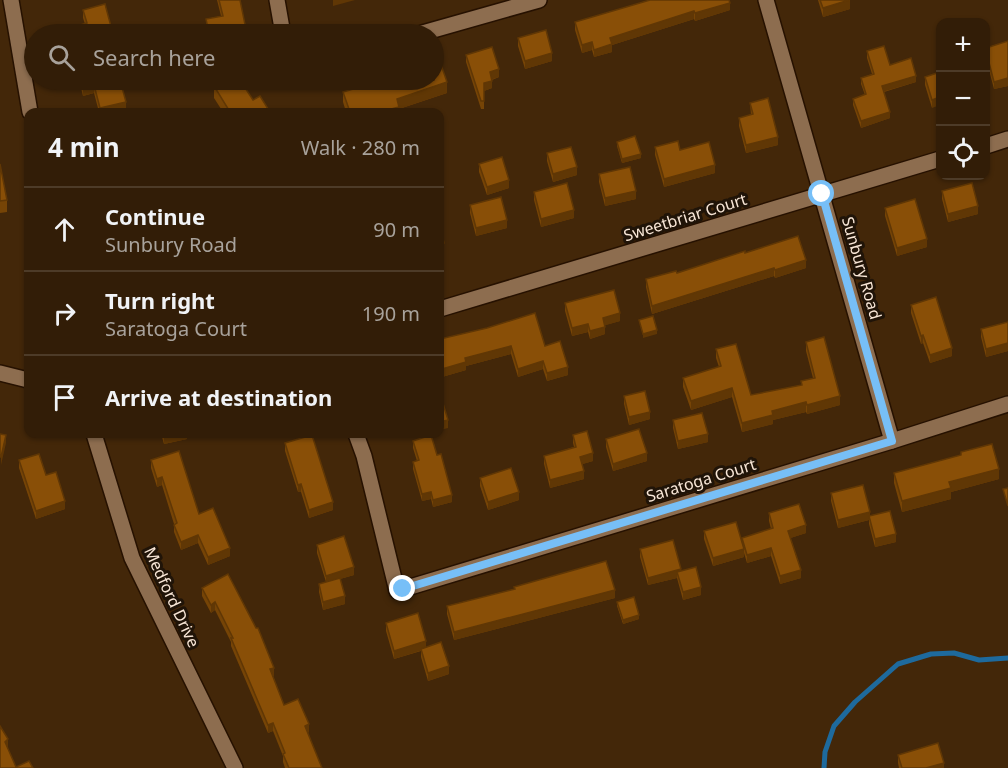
<!DOCTYPE html>
<html lang="en">
<head>
<meta charset="utf-8">
<style>
	body { margin:0; font-family:"Noto Sans",sans-serif; background:#3a2611; color:#f1f3f6 }
	.controls { position:absolute; right:18px; top:18px; display:grid; overflow:hidden; border-radius:12px; box-shadow:0 2px 4px #0004 }
	.controls button { width:54px; height:54px; display:grid; place-items:center; padding:0; border:0; border-bottom:2px solid #4d3b28; background:#321d07; color:#f1f3f6; font:30px sans-serif }
	.stop { position:absolute; width:18px; height:18px; margin:-14px; border:4px solid #77bff7; border-radius:50%; background:#fff }
	.stop.end { background:#77bff7; border-color:#fff; box-shadow:0 2px 6px #0008 }
	.list { margin:0; padding:0; list-style:none }
	h2 { display:flex; justify-content:space-between; align-items:center; height:78px; margin:0; padding:0 24px; font-size:26px }
	h2 small { font-size:20px; font-weight:400; color:#a8a29b }
	.list li { display:grid; grid-template-columns:39px 1fr auto; gap:18px; align-items:center; box-sizing:border-box; height:84px; padding:0 24px; border-top:2px solid #4d3b28 }
	.list b { display:block; font-size:22px; white-space:nowrap }
	.list p { margin:0; font-size:20px; white-space:nowrap; color:#a8a29b }
	.list em { font-size:20px; font-style:normal; color:#a8a29b }
	.icon { flex:none; width:33px; height:33px; fill:none; stroke:currentColor; stroke-width:2; stroke-linecap:round; stroke-linejoin:round }
	.map { position:relative; flex:none; width:1008px; height:768px; overflow:hidden }
	.search { position:absolute; background:#321d07; box-shadow:0 2px 4px #0004; left:24px; top:24px; width:420px; height:66px; display:flex; align-items:center; gap:15px; box-sizing:border-box; padding:0 21px; border-radius:33px; color:#a8a29b; font-size:22px }
	.panel { position:absolute; background:#321d07; box-shadow:0 2px 4px #0004; left:24px; top:108px; width:420px; height:330px; border-radius:12px }
	.map>svg:first-child { display:block }
	.lines { fill:none; stroke-linecap:round; stroke-linejoin:round }
	.stream { stroke:#1e6a9d; stroke-width:5 }
	.minor-casing { stroke:#261100; stroke-width:18 }
	.minor { stroke:#8d6d4f; stroke-width:15 }
	.wall { fill:#764406 }
	.shaded-wall { fill:#603705 }
	.building { fill:#894f07; stroke:#603705; stroke-width:1.5 }
	.route { stroke:#77bff7; stroke-width:8 }
	.labels { text-anchor:middle; stroke-width:6; stroke-linejoin:round; paint-order:stroke }
	.street-label { font-size:16px; fill:#f9e7d7; stroke:#201408 }
</style>
</head>
<body>
<div class="map">
<svg width="1008" height="768" viewBox="0 0 1008 768">
	<rect width="100%" height="100%" fill="#432709"/>
	<g class="lines">
		<path class="stream" d="M824,768L825,752L834,726L855,702L898,664L931,654L954,653L979,660L1008,658"/>
		<defs>
			<g id="minor">
				<path d="M11,0L30,112"/>
				<path d="M277,0L283,34"/>
				<path d="M766,0L892,441"/>
				<path d="M419,34L539,0"/>
				<path d="M986,146L1008,139"/>
				<path d="M440,309L940,159"/>
				<path d="M0,373L28,380"/>
				<path d="M94,434L132,558L235,768"/>
				<path d="M356,434L364,456L397,591L892,441L1008,404"/>
			</g>
		</defs>
		<use href="#minor" class="minor-casing"/>
		<use href="#minor" class="minor"/>
	</g>
	<g class="wall">
		<path d="M217,0H240L247,34H208L206,19L221,16Z"/>
		<path d="M650,0L730,10L695,21L694,19L612,45V52L594,57L592,50L582,53L575,30V22Z"/>
		<path d="M818,0H850V9L823,17Z"/>
		<path d="M83,10L113,34H70V28L85,24L83,18Z"/>
		<path d="M518,38L552,61L525,69L518,46Z"/>
		<path d="M1008,41V86L994,89L986,59V48Z"/>
		<path d="M867,51L890,65L916,82L884,92L890,118L861,128L853,105V99L865,95L861,84V78L872,74L867,58Z"/>
		<path d="M466,55L499,77L492,80V88L484,91V109H481L466,62Z"/>
		<path d="M940,72L932,108L925,85V77Z"/>
		<path d="M79,80H120L126,110L116,112H99L94,93L83,96Z"/>
		<path d="M214,86L253,100L270,112H223L214,98Z"/>
		<path d="M343,92L447,93L399,109V112H346L343,102Z"/>
		<path d="M750,103L778,145L746,153L739,126V118L751,115Z"/>
		<path d="M617,142L641,158L622,163L617,146Z"/>
		<path d="M655,147L680,150L715,173L664,187L655,155Z"/>
		<path d="M547,153L577,175L553,182L547,161Z"/>
		<path d="M0,164L7,200V212L0,213Z"/>
		<path d="M479,164L509,188L487,195L479,172Z"/>
		<path d="M599,174L636,199L605,206L599,182Z"/>
		<path d="M942,191L978,214L948,222L942,199Z"/>
		<path d="M534,192L574,218L541,227L534,200Z"/>
		<path d="M470,205L507,228L476,236L470,213Z"/>
		<path d="M885,208L927,247L897,256L885,216Z"/>
		<path d="M745,253L806,268L775,278L774,276L652,314L646,287V279L677,273Z"/>
		<path d="M565,303L620,321L605,325V334L590,339L588,332L572,336L565,311Z"/>
		<path d="M911,305L952,356L930,363L923,343L921,344L911,313Z"/>
		<path d="M1008,322V351L986,357L981,337V329Z"/>
		<path d="M440,339L545,346L568,375L547,381L543,369L518,377L511,354L466,366V370L442,377L440,368Z"/>
		<path d="M806,342L840,405L807,414L806,412L773,420V424L742,432L732,397L691,410L683,387V378L719,367L716,358V349L751,395L801,385V381L813,378L806,351Z"/>
		<path d="M624,396L650,419L629,425L624,404Z"/>
		<path d="M673,420L708,442L678,449L673,428Z"/>
		<path d="M161,434H187V439L164,444Z"/>
		<path d="M573,435L593,461L582,464L584,479L550,488L544,464V456L574,447L573,443Z"/>
		<path d="M606,439L647,461L613,471L606,447Z"/>
		<path d="M413,441L437,455L452,502L433,507L431,499L422,501L413,469V462L417,461L413,448Z"/>
		<path d="M285,443L333,510L309,518L301,492H298L285,451Z"/>
		<path d="M961,452L999,479L951,492V499L902,512L894,483V473L961,455Z"/>
		<path d="M19,460L46,475L65,509L36,519L19,468Z"/>
		<path d="M151,460L199,514L230,556L208,565L198,543L181,550L174,532V524L162,485L157,487L151,468Z"/>
		<path d="M480,478L519,500L488,510L480,486Z"/>
		<path d="M831,493L870,516L896,542L875,547L869,524V520L838,528L831,501Z"/>
		<path d="M769,513L806,533L790,538L801,578L780,584L771,556L747,563L744,553V557L713,566L704,539V531L742,541V538L771,529L769,521Z"/>
		<path d="M317,545L354,575L340,579L345,604L323,610L319,592V584L326,582L317,553Z"/>
		<path d="M640,549L681,571L701,595L683,600L677,578L648,585L640,557Z"/>
		<path d="M228,574L274,676H273L284,705L309,732L307,733L322,768H285L283,762V756L273,731L268,733L231,646V642L215,610L211,613L202,596V588Z"/>
		<path d="M514,587L615,598L454,640L447,614V606L514,589Z"/>
		<path d="M617,602L639,619L623,624L617,606Z"/>
		<path d="M386,623L426,647L449,674L428,681L421,657V651L394,659L386,631Z"/>
		<path d="M898,755L944,768H899L898,763Z"/>
	</g>
	<g class="shaded-wall">
		<path d="M333,0H355L333,6Z"/>
		<path d="M850,0V9L823,17V8Z"/>
		<path d="M730,3V10L695,21V13Z"/>
		<path d="M694,11V19L612,45V52L594,57V50L610,38Z"/>
		<path d="M592,42V50L582,53V45Z"/>
		<path d="M552,53V61L525,69V61Z"/>
		<path d="M499,69V77L490,80V72Z"/>
		<path d="M916,76V82L882,92V86Z"/>
		<path d="M1008,78V86L994,89V82Z"/>
		<path d="M492,81V88L484,91V83Z"/>
		<path d="M447,82V93L399,109V112H380L397,99Z"/>
		<path d="M94,85V93L83,96V88Z"/>
		<path d="M940,97V105L932,108V100Z"/>
		<path d="M126,102V110L116,112H100V108Z"/>
		<path d="M890,112V118L861,128V121Z"/>
		<path d="M778,137V145L746,153V145Z"/>
		<path d="M641,154V158L622,163V159Z"/>
		<path d="M715,165V173L664,187V179Z"/>
		<path d="M577,167V175L553,182V174Z"/>
		<path d="M509,180V188L487,195V187Z"/>
		<path d="M636,191V199L605,206V198Z"/>
		<path d="M978,206V214L948,222V214Z"/>
		<path d="M574,210V218L541,227V219Z"/>
		<path d="M507,220V228L476,236V228Z"/>
		<path d="M927,239V247L897,256V248Z"/>
		<path d="M444,243V251L440,253V245Z"/>
		<path d="M806,260V268L775,278V270Z"/>
		<path d="M774,268V276L652,314V306Z"/>
		<path d="M620,313V321L603,326V318Z"/>
		<path d="M588,324V332L572,336V328Z"/>
		<path d="M605,327V334L590,339V331Z"/>
		<path d="M657,330V334L643,338V334Z"/>
		<path d="M923,335V343L921,344V336Z"/>
		<path d="M1008,343V351L986,357V349Z"/>
		<path d="M511,346V354L466,366V370L442,377V369L465,358Z"/>
		<path d="M952,348V356L930,363V355Z"/>
		<path d="M543,361V369L518,377V369Z"/>
		<path d="M568,367V375L547,381V373Z"/>
		<path d="M732,388V397L691,410V401Z"/>
		<path d="M840,396V405L807,414V405Z"/>
		<path d="M806,402V412L773,420V424L742,432V423L772,411Z"/>
		<path d="M650,412V419L629,425V417Z"/>
		<path d="M448,420V428L440,430V422Z"/>
		<path d="M175,434H187V439L164,444V437Z"/>
		<path d="M708,434V442L678,449V441Z"/>
		<path d="M6,435V443L1,465V457Z"/>
		<path d="M593,453V461L580,465V457Z"/>
		<path d="M647,453V461L613,471V464Z"/>
		<path d="M999,469V479L951,492V499L902,512V501L949,482Z"/>
		<path d="M584,471V479L550,488V480Z"/>
		<path d="M162,477V485L157,487V479Z"/>
		<path d="M301,484V492H298V485Z"/>
		<path d="M431,492V499L422,501V494Z"/>
		<path d="M519,492V500L488,510V502Z"/>
		<path d="M452,495V502L433,507V500Z"/>
		<path d="M65,501V509L36,519V511Z"/>
		<path d="M333,502V510L309,518V510Z"/>
		<path d="M870,512V520L869,516V520L838,528V520Z"/>
		<path d="M806,525V533L788,539V531Z"/>
		<path d="M896,534V542L875,547V539Z"/>
		<path d="M198,535V543L181,550V542Z"/>
		<path d="M230,548V556L208,565V557Z"/>
		<path d="M771,548V556L747,563V555Z"/>
		<path d="M744,549V557L713,566V558Z"/>
		<path d="M354,567V575L326,583V576Z"/>
		<path d="M681,569V577L677,572V578L648,585V578Z"/>
		<path d="M801,570V578L780,584V576Z"/>
		<path d="M701,587V595L683,600V592Z"/>
		<path d="M615,590V598L454,640V632Z"/>
		<path d="M345,596V604L323,610V602Z"/>
		<path d="M215,602V610L211,613V605Z"/>
		<path d="M639,615V619L623,624V620Z"/>
		<path d="M426,641V649L394,659V651Z"/>
		<path d="M449,666V674L428,681V673Z"/>
		<path d="M274,668V676L270,677V669Z"/>
		<path d="M273,723V731L268,733V725Z"/>
		<path d="M309,724V732L305,734V726Z"/>
		<path d="M8,739V747L5,750V742Z"/>
		<path d="M944,763V768H926Z"/>
	</g>
	<g class="building">
		<path d="M219,0H240L247,34H209L206,19L223,16Z"/>
		<path d="M650,0H729L730,3L695,13L694,11L610,38L612,44L594,50L592,42L582,45L575,22Z"/>
		<path d="M820,0H849L823,8Z"/>
		<path d="M105,4L113,34H72L70,28L87,23L83,10Z"/>
		<path d="M546,30L552,53L525,61L518,38Z"/>
		<path d="M1008,41V78L994,82L986,51V48Z"/>
		<path d="M884,46L890,65L911,58L916,76L882,86L890,112L861,121L853,99L866,94L861,78L874,74L867,51Z"/>
		<path d="M492,47L499,69L490,72L492,81L484,83V101H481L466,55Z"/>
		<path d="M439,59L447,82L397,99L399,107L380,112H350L343,92L384,80H434V61Z"/>
		<path d="M940,72V97L932,100L925,77Z"/>
		<path d="M80,80H120L126,102L100,108L94,85L83,88Z"/>
		<path d="M226,80H240L253,100L260,96L270,112H230L214,86Z"/>
		<path d="M768,98L778,137L746,145L739,118L753,114L750,103Z"/>
		<path d="M635,136L641,154L622,159L617,142Z"/>
		<path d="M678,141L680,150L709,142L715,165L664,179L655,147Z"/>
		<path d="M571,147L577,167L553,174L547,153Z"/>
		<path d="M502,157L509,180L487,187L479,164Z"/>
		<path d="M0,164L7,200L0,201Z"/>
		<path d="M630,167L636,191L605,198L599,174Z"/>
		<path d="M567,183L574,210L541,219L534,192Z"/>
		<path d="M972,183L978,206L948,214L942,191Z"/>
		<path d="M501,197L507,220L476,228L470,205Z"/>
		<path d="M915,199L927,239L897,248L885,208Z"/>
		<path d="M440,226L444,243L440,245Z"/>
		<path d="M798,236L806,260L775,270L774,268L652,306L646,279L676,271L677,273L745,251V253Z"/>
		<path d="M614,290L620,313L603,318L605,327L590,331L588,324L572,328L565,303Z"/>
		<path d="M936,297L952,348L930,355L923,335L921,336L911,305Z"/>
		<path d="M535,313L545,346L560,341L568,367L547,373L543,361L518,369L511,346L465,358L466,362L442,369L440,360V339L487,328Z"/>
		<path d="M653,316L657,330L643,334L639,320Z"/>
		<path d="M1008,322V343L986,349L981,329Z"/>
		<path d="M824,337L840,396L807,405L806,402L772,411L773,415L742,423L732,388L691,401L683,378L721,366L716,349L736,344L751,395L802,385L801,381L815,378L806,342Z"/>
		<path d="M645,391L650,412L629,417L624,396Z"/>
		<path d="M442,400L448,420L440,422V401Z"/>
		<path d="M702,413L708,434L678,441L673,420Z"/>
		<path d="M639,429L647,453L613,464L606,439Z"/>
		<path d="M587,431L593,453L580,457L584,471L550,480L544,456L576,447L573,435Z"/>
		<path d="M0,434L6,435L1,457H0Z"/>
		<path d="M163,434H175L164,437Z"/>
		<path d="M312,435L333,502L309,510L301,484L298,485L285,443Z"/>
		<path d="M431,435L437,455L441,454L452,495L433,500L431,492L422,494L413,462L419,460L413,441Z"/>
		<path d="M992,444L999,469L949,482L951,488L902,501L894,473L961,455V452Z"/>
		<path d="M179,451L199,514L213,508L230,548L208,557L198,535L181,542L174,525L177,523L162,477L157,479L151,460Z"/>
		<path d="M39,454L46,475L56,472L65,501L36,511L19,460Z"/>
		<path d="M511,468L519,492L488,502L480,478Z"/>
		<path d="M863,485L870,512L838,520L831,493Z"/>
		<path d="M1008,488V506L1003,489Z"/>
		<path d="M799,504L806,525L788,531L801,570L780,576L771,548L747,555L742,538L773,528L769,513Z"/>
		<path d="M890,511L896,534L875,539L869,516Z"/>
		<path d="M736,522L744,549L713,558L704,531Z"/>
		<path d="M344,536L354,567L326,576L317,545Z"/>
		<path d="M673,540L681,569L648,578L640,549Z"/>
		<path d="M606,561L615,590L454,632L447,606L515,589L514,587Z"/>
		<path d="M696,567L701,587L683,592L677,572Z"/>
		<path d="M228,574L256,628H258L274,668L270,669L284,705L298,699L309,724L305,726L322,768H289L283,754L285,753L273,723L268,725L231,638H233L215,602L211,605L202,588Z"/>
		<path d="M340,578L345,596L323,602L319,584Z"/>
		<path d="M634,597L639,615L623,620L617,602Z"/>
		<path d="M418,613L426,641L394,651L386,623Z"/>
		<path d="M441,642L449,666L428,673L421,649Z"/>
		<path d="M0,726L8,739L5,742L16,767L29,761L33,768H0Z"/>
		<path d="M938,743L944,763L926,768H902L898,755Z"/>
	</g>
	<g class="lines">
		<path class="route" d="M403,589L892,441L822,194"/>
	</g>
	<g class="labels">
		<g class="street-label">
			<text transform="translate(685 217) rotate(-17)" y="6">Sweetbriar Court</text>
			<text transform="translate(862 268) rotate(74)" y="6">Sunbury Road</text>
			<text transform="translate(701 480) rotate(-17)" y="6">Saratoga Court</text>
			<text transform="translate(172 597) rotate(65)" y="6">Medford Drive</text>
		</g>
	</g>
</svg>
<div class="controls">
<button>+</button>
<button>−</button>
<button><svg class="icon" aria-label="locate" viewBox="0 0 24 24"><circle cx="12" cy="12" r="6"/><path d="M12 2v4M12 18v4M2 12h4M18 12h4"/></svg></button>
</div>
<div class="stop" style="left:822px;top:194px"></div>
<div class="stop end" style="left:403px;top:589px"></div>
<div class="search"><svg class="icon" aria-label="search" viewBox="0 0 24 24"><circle cx="10" cy="10" r="6"/><path d="M15 15l6 6"/></svg>Search here</div>
<section class="panel">
<h2>4 min<small>Walk · 280 m</small></h2>
<ul class="list">
<li><svg class="icon" aria-label="ahead" viewBox="0 0 24 24"><path d="M12 20V5M6 11l6-6 6 6"/></svg><div><b>Continue</b><p>Sunbury Road</p></div><em>90 m</em></li>
<li><svg class="icon" aria-label="right" viewBox="0 0 24 24"><path d="M7 20v-9h11M14 6l5 5-5 5"/></svg><div><b>Turn right</b><p>Saratoga Court</p></div><em>190 m</em></li>
<li><svg class="icon" aria-label="arrive" viewBox="0 0 24 24"><path d="M6 21V4h12l-3 4 3 4H6"/></svg><div><b>Arrive at destination</b></div></li>
</ul>
</section>
</div>
</body>
</html>
